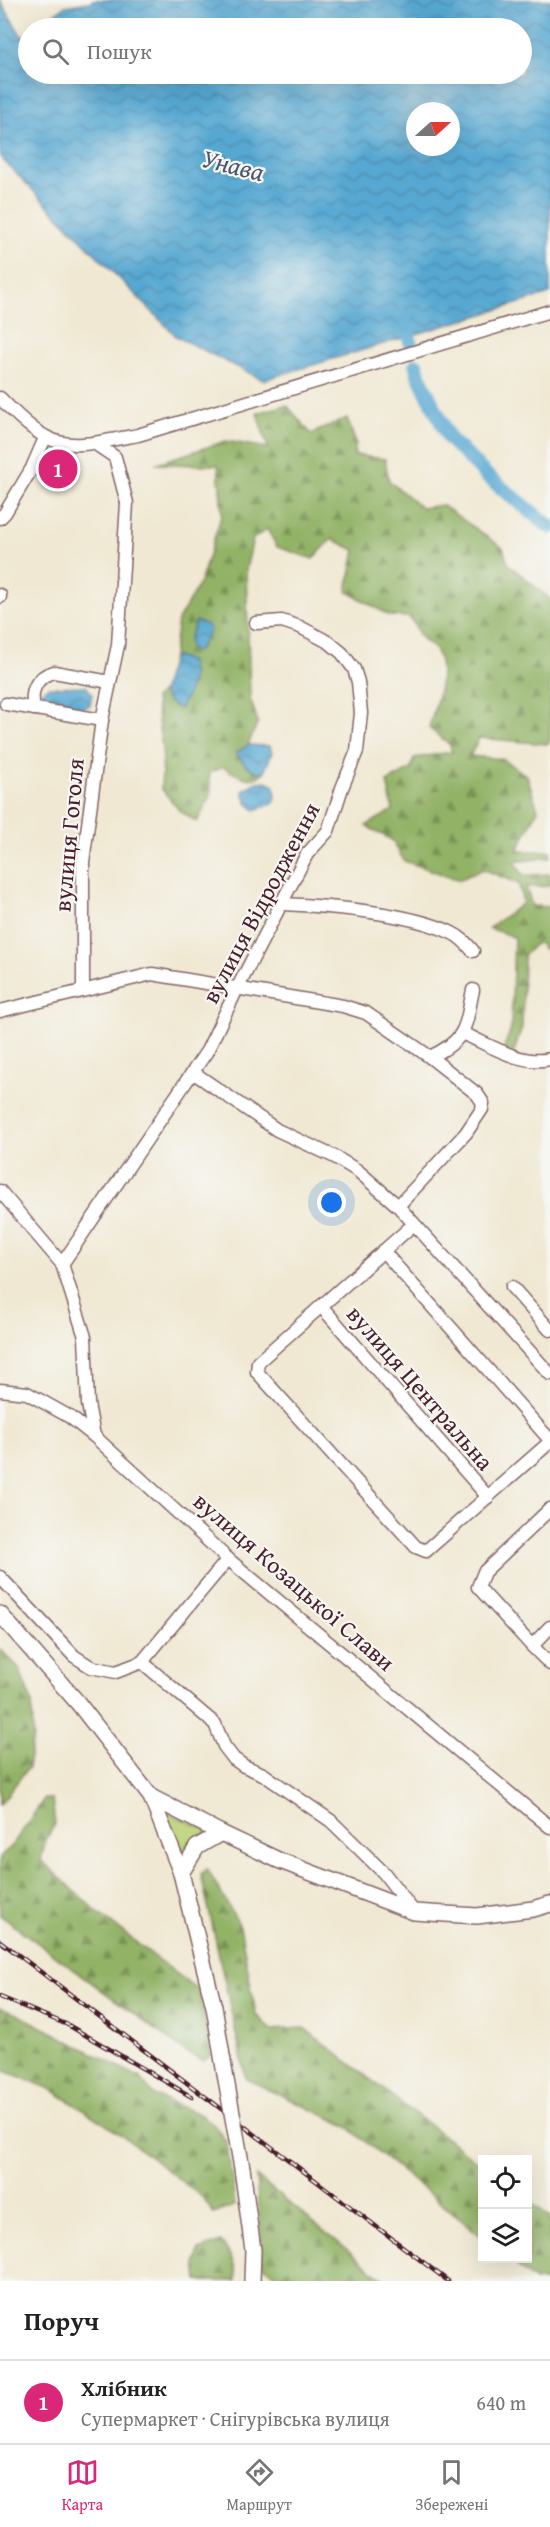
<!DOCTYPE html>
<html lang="uk">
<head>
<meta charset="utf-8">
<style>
	body { margin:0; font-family:"Gentium Book Plus",serif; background:#f2f2f2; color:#222 }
	.controls { position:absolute; right:18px; bottom:18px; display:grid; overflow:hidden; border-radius:0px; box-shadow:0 6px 24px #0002 }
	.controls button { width:54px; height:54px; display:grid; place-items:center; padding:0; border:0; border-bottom:2px solid #e0e0e0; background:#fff; color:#222; font:30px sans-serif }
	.compass { position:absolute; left:406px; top:102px; width:54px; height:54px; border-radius:50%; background:#fff; box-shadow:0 6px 24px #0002; rotate:69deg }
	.you { position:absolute; left:332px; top:1203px; width:21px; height:21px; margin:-15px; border:4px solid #fff; border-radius:50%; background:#1a73e8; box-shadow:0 0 0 9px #1a73e833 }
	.badge { display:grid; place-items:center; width:39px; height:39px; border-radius:50%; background:#db2777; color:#fff; font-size:20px; font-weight:700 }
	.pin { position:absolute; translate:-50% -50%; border:3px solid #fff; box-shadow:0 2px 6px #0006 }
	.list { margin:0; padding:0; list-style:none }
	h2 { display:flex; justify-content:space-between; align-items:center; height:78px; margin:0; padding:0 24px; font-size:26px }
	h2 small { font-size:20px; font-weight:400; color:#767676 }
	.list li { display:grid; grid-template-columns:39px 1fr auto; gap:18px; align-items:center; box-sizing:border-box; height:84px; padding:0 24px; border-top:2px solid #e0e0e0 }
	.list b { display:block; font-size:22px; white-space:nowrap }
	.list p { margin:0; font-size:20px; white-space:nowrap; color:#767676 }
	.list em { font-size:20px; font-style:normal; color:#767676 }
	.icon { flex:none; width:33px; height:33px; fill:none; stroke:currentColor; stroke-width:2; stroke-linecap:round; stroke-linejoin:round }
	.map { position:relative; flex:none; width:550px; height:2281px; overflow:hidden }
	.search { position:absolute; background:#fff; box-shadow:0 6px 24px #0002; left:18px; right:18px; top:18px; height:66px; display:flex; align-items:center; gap:15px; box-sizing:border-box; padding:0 21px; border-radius:33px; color:#767676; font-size:22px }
	.sheet { height:162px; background:#fff }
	nav { display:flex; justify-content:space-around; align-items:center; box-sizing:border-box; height:84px; border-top:2px solid #e0e0e0; background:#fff; font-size:16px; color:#767676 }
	nav a { display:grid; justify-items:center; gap:3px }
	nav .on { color:#db2777 }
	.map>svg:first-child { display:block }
	.green { fill:#b9d175; stroke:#827850; stroke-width:1.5 }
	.forest { fill:url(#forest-firs); stroke:#6e6948; stroke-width:1.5 }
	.water { fill:url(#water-waves); stroke:#50647e; stroke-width:1.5; fill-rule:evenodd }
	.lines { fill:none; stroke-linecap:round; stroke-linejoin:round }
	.river { stroke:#57a8d2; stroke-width:15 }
	.minor-casing { stroke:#846565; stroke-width:15 }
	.major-casing { stroke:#846565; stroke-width:18 }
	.minor { stroke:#fff; stroke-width:12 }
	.major { stroke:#fff; stroke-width:15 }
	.rail-casing { stroke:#4a1f2b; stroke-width:4.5 }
	.rail { stroke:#f6f6f2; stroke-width:2; stroke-dasharray:7; stroke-linecap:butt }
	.major-bridge-casing { stroke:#846565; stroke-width:18; stroke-linecap:butt }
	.major-bridge { stroke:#fff; stroke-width:15 }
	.labels { text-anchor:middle; stroke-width:4.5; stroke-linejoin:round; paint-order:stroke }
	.street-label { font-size:24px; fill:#4a1f2b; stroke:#f6f6f2 }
	.water-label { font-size:26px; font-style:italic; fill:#4f566e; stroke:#f6f6f2 }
</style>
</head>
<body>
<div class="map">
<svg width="550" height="2281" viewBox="0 0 550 2281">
	<defs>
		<pattern id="forest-firs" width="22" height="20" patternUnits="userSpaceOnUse" patternTransform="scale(1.5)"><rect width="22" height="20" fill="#92b366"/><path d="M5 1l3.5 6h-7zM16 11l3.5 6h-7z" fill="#799154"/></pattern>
		<pattern id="water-waves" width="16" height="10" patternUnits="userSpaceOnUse" patternTransform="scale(1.5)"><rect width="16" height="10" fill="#57a8d2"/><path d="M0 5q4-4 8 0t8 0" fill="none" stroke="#4a88ab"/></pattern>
	</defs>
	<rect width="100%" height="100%" fill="#f6f6f2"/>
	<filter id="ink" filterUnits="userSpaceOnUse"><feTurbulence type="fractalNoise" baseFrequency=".0167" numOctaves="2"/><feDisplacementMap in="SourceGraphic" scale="12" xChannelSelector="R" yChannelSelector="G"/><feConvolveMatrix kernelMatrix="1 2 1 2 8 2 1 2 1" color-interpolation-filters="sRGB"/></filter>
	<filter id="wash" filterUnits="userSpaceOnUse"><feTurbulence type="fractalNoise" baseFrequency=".008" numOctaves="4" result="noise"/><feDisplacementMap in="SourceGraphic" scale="24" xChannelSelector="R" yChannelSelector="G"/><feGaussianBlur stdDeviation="1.35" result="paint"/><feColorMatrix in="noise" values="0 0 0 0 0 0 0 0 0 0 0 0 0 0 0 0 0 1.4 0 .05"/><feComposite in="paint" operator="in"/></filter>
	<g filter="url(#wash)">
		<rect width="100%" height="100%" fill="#f0e8d2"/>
		<path class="green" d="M161,1810L210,1831L192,1840L181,1853Z"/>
		<g class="forest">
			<path d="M287,405L311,434L347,418L356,444L354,455L385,459L389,481L422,508L442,505L503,548L508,564L550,599V742L546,744L479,738L470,756L503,759L527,776L538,810L517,851H550V857L515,862L523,875L550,874V886L526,887L532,906L550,907V954L537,942L524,955L522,1027L513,1055L503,1050L511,1029L514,937L489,928L523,903L519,884L483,869L459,880L404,861L392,840L366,826L393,810L387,782L411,769L414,758L452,752L450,745L429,728C435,706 451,665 432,646C430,644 426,643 424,641C418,634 416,625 409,617L390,616L347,591L355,550L332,539L313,559L277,547L267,529L253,539L246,569L250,698L258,722L248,745L236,754L255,772H264C252,786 237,774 223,767L209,773L211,795L197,822L180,811L161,788L163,757L155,698L162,692L169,703L189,661L173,656L178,620L200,583L222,514L218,465L155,464L226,441L268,448L257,413Z"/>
			<path d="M0,1649L19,1668L32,1703L33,1736L28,1768L0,1804Z"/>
			<path d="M44,1799H52L55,1824L46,1839L41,1860L97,1912L199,1991L211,2056L203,2061L187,2053L0,1915V1856L11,1847Z"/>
			<path d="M207,1869L240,1926L256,2015L272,2030L304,2028L476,2161H482V2237L345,2125L246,2079L201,1874Z"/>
			<path d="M0,2008L17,2014L139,2077L155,2096L201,2115L214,2125L227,2143L235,2205L214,2214L202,2197L119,2133L51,2089L0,2069Z"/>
			<path d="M256,2176L386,2281H284L263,2265Z"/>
			<path d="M528,2191L532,2203L550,2217V2281H535L509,2259L528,2258Z"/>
			<path d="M221,2242C230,2253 237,2267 236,2281H198L196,2262L199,2250Z"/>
		</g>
		<g class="water">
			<path d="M0,0L22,37L28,33V74H522V28H35L65,6L90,2L93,0H550V294L263,380L177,337L0,157ZM415,111H451V147H415Z"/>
			<path d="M196,621L207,625L210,630L198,651H192L188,641Z"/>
			<path d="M173,656L189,661C197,678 189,693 180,709L169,703L162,692Z"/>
			<path d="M86,686L92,694L90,705C80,711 49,707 42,698V691L48,687Z"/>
			<path d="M248,745L270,746L272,753L264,772C251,772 243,764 236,753Z"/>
			<path d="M266,781L273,784L276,795L274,803L255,810L247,803L243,791L257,782Z"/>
		</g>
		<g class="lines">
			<g class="river">
				<path d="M404,317L410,341"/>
				<path d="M416,365L419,376L449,438L487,476L550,527"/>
			</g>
		</g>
	</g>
	<g filter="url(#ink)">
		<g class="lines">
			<defs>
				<g id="minor">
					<path d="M0,398C54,454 65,449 138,435L550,311"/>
					<path d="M0,518L5,513L32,468L45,438"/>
					<path d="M0,595V597"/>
					<path d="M6,704L102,720"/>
					<path d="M34,709C30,692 35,677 54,672L110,682"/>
					<path d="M283,904C329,906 411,913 452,933C461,937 467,944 473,951"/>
					<path d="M83,990V862L102,720L118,645L127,503L115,457L94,443"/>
					<path d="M0,1011L152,974L343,1006L366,1013L430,1057L477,1094L483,1103L482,1109L466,1133L398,1206"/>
					<path d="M464,1034C490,1045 521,1066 550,1059"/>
					<path d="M430,1057C468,1039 465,1027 473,990"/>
					<path d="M194,1073L277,1130L335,1157L358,1171L398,1206L550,1374"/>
					<path d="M0,1191L62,1264L85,1337L88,1404L94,1436"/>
					<path d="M414,1224L258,1362L257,1372L416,1547L426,1551L550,1442"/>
					<path d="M383,1251L550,1440"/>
					<path d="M62,1264L207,1051L237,989L307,854L328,831L342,788L357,751L361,713L358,682L354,669L342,653L330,643L300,627L282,621L256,623"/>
					<path d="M512,1287L550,1330"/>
					<path d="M321,1306L488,1497"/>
					<path d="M0,1390L27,1393L70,1417L94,1436L228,1559L550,1827"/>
					<path d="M0,1577L74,1656L91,1667L116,1672L142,1662L215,1724L224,1746L234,1759L244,1766L263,1774L331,1821L384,1873L414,1912"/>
					<path d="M550,1627L532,1646L550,1664"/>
					<path d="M532,1646L478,1587L484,1572L550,1509"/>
					<path d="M142,1662L228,1559"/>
				</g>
				<g id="major">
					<path d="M0,1614L78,1703L151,1797L181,1873"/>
					<path d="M151,1797L221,1833"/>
					<path d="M225,2074L214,2007L181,1873L197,1847L221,1833L278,1860L414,1912L477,1916L533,1909L550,1904"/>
					<path d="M242,2168L253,2250L252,2281"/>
				</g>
			</defs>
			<use href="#minor" class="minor-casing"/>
			<use href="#major" class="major-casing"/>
			<use href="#minor" class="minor"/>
			<use href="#major" class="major"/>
			<defs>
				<g id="rail">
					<path d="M0,1941L448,2281"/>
					<path d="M0,1997L68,2025L192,2097"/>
				</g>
			</defs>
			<use href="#rail" class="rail-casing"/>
			<use href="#rail" class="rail"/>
			<defs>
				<path id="major-bridge" d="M225,2074L242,2168"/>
			</defs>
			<use href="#major-bridge" class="major-bridge-casing"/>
			<use href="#major-bridge" class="major-bridge"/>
		</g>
	</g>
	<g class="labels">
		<g class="street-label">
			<text transform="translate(69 835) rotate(-85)" y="8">вулиця Гоголя</text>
			<text transform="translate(261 903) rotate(-62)" y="8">вулиця Відродження</text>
			<text transform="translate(420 1388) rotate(49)" y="8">вулиця Центральна</text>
			<text transform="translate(294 1582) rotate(41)" y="8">вулиця Козацької Слави</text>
		</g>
		<g class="water-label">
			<text transform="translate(233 165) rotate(14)" y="9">Унава</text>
		</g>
	</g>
</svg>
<div class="controls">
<button><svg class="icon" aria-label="locate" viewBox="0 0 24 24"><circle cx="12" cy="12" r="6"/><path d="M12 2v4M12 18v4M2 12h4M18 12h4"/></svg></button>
<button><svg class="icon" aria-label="layers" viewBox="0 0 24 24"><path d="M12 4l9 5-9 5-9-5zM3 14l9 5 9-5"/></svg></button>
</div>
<svg class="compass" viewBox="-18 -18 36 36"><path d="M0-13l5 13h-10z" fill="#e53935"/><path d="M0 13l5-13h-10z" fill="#767676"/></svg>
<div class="you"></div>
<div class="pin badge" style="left:58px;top:469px">1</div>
<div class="search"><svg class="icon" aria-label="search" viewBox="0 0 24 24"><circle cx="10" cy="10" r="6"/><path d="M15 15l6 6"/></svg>Пошук</div>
</div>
<section class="sheet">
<h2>Поруч<small></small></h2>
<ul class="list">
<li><span class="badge">1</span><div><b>Хлібник</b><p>Супермаркет · Снігурівська вулиця</p></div><em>640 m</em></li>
</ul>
</section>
<nav>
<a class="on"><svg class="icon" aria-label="map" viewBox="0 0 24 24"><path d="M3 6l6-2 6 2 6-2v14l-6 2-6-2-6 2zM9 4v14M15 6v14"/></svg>Карта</a>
<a><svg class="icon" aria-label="directions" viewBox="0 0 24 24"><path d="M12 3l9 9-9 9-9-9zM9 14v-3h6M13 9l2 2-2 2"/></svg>Маршрут</a>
<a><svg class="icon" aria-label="saved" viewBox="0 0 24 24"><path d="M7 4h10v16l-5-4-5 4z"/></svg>Збережені</a>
</nav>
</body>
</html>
